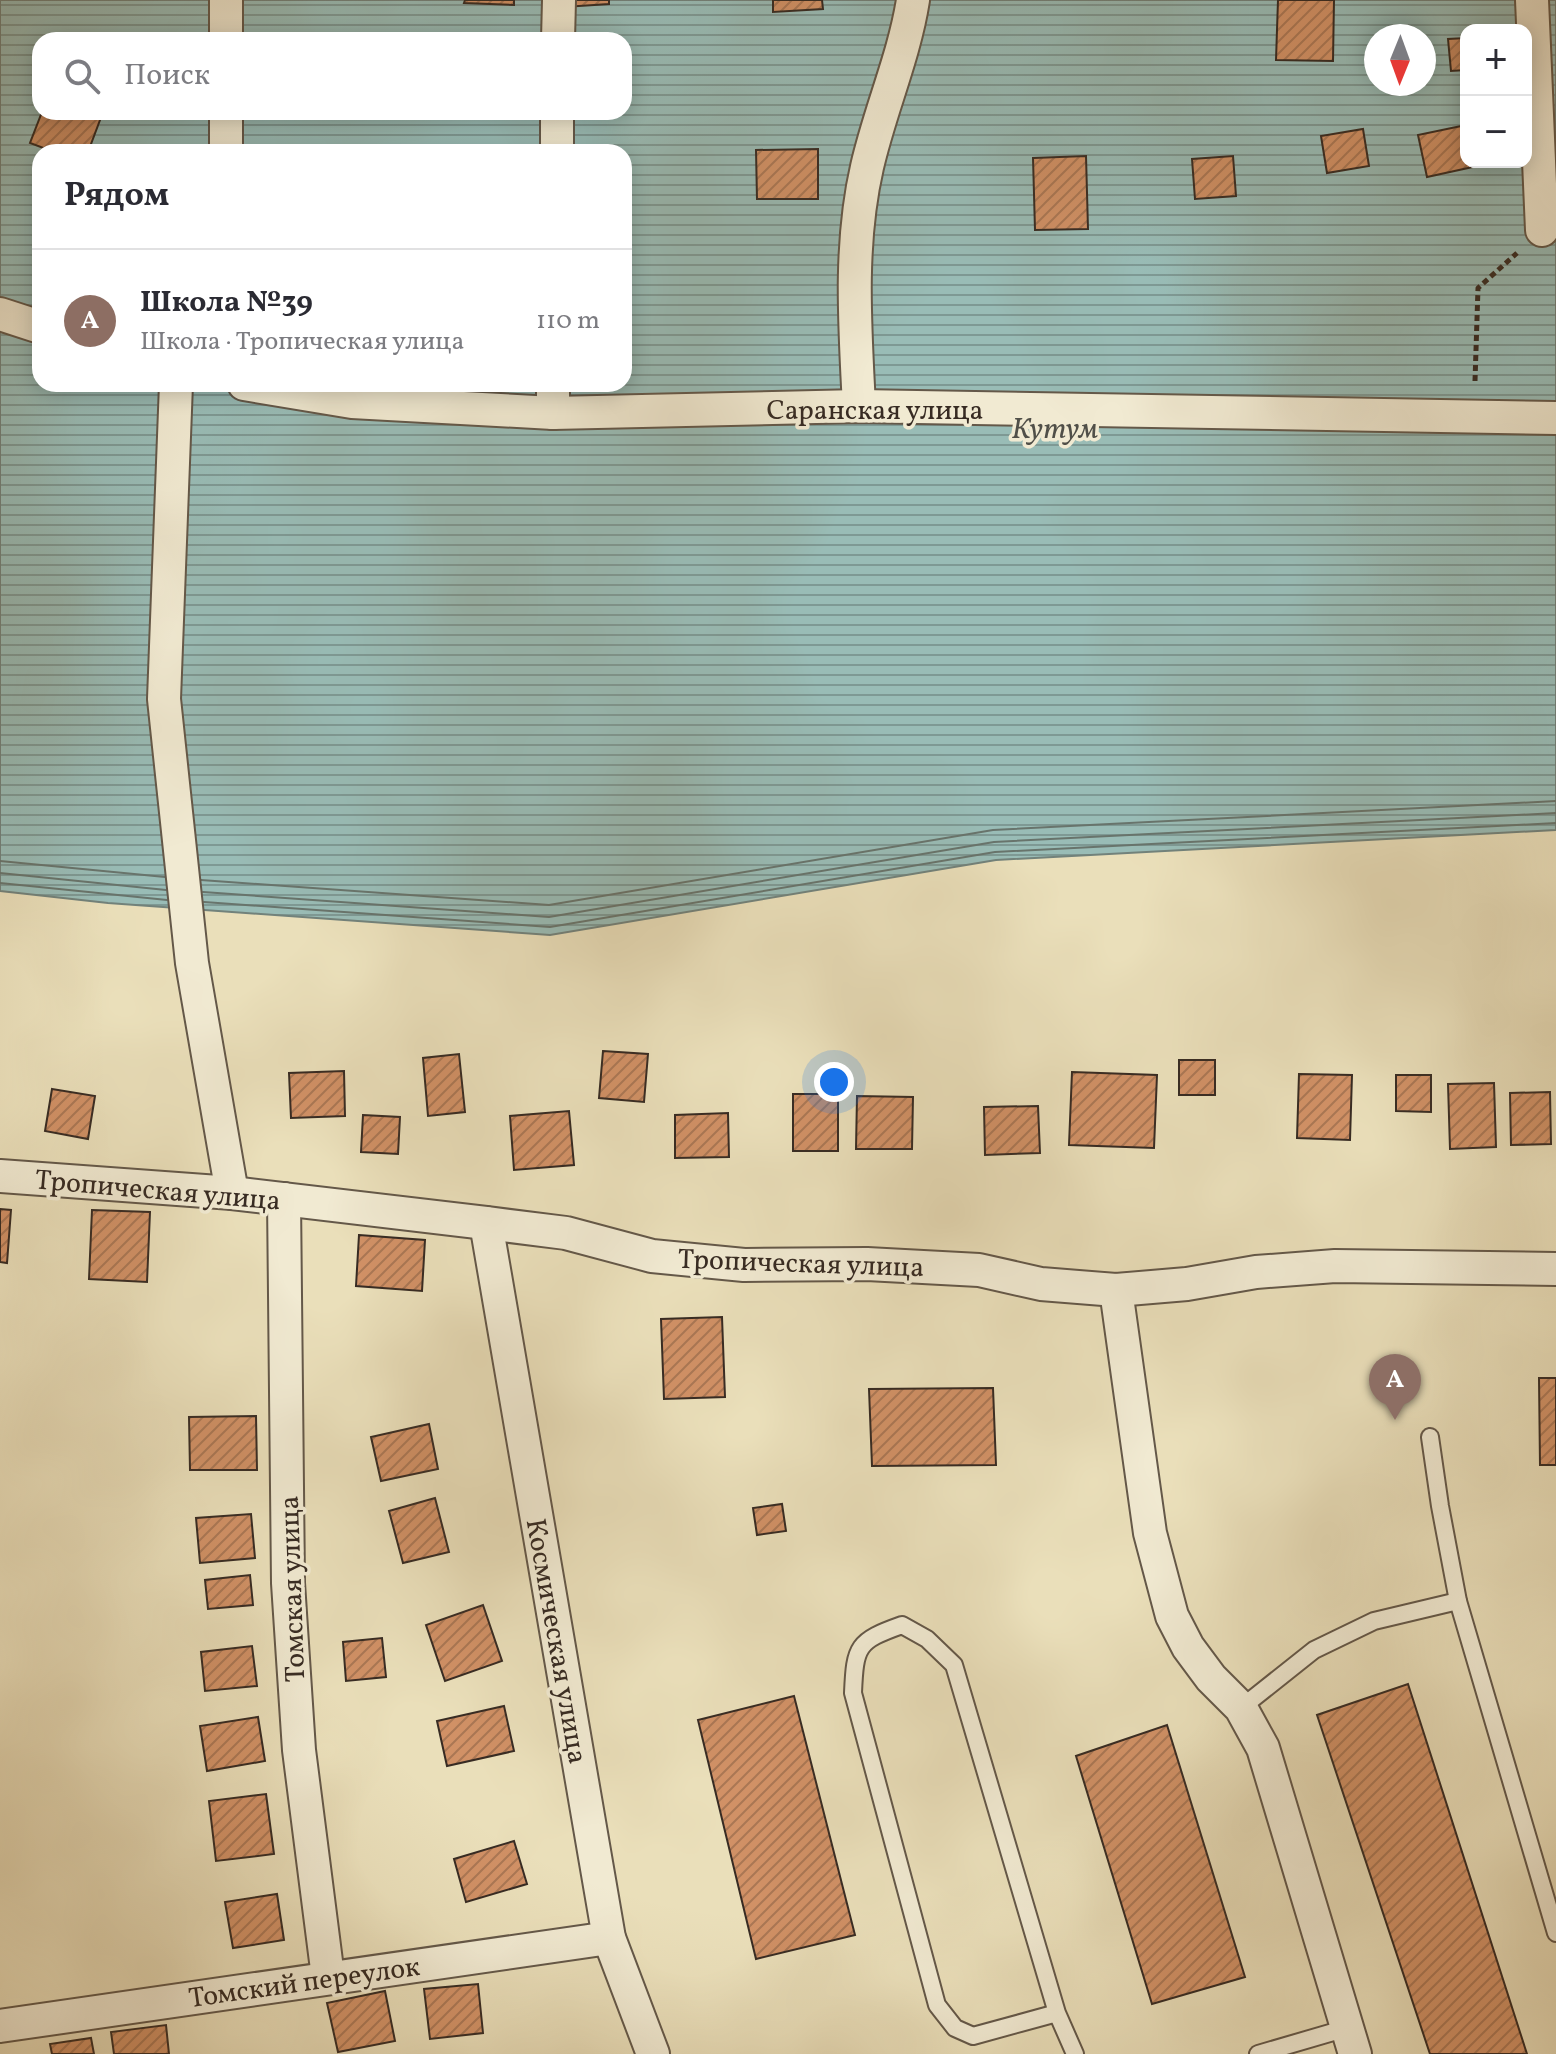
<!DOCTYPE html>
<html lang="ru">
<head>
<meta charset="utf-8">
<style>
	body { margin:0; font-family:Vollkorn,serif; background:#f7f7f7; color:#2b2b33 }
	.controls { position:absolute; right:24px; top:24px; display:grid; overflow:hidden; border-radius:16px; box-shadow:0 4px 20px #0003 }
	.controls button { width:72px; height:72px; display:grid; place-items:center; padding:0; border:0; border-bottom:2px solid #e1e1e2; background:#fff; color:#2b2b33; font:40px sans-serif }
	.compass { position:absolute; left:1364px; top:24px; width:72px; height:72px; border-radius:50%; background:#fff; box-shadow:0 4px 20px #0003; rotate:181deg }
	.you { position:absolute; left:834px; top:1082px; width:28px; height:28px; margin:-20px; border:6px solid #fff; border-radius:50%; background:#1a73e8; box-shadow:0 0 0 12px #1a73e833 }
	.badge { display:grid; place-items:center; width:52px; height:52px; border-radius:50%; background:#db2777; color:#fff; font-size:26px; font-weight:700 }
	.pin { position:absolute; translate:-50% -66px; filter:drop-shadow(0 2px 4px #0008) }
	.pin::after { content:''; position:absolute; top:42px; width:28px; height:24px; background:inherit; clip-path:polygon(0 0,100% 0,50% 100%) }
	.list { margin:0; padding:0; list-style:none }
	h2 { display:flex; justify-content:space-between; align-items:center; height:104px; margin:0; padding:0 32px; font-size:34px }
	h2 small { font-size:26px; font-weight:400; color:#7c7c81 }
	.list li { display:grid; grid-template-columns:52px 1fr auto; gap:24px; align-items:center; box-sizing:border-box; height:144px; padding:0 32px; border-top:2px solid #e1e1e2 }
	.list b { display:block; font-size:30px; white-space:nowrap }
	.list p { margin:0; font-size:26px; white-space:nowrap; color:#7c7c81 }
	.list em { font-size:26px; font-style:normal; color:#7c7c81 }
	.icon { flex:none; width:44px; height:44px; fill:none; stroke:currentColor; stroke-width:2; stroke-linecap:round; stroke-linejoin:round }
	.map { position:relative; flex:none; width:1556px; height:2054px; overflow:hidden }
	.search { position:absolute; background:#fff; box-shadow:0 4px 20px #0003; left:32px; top:32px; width:600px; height:88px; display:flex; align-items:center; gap:20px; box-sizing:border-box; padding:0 28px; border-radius:24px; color:#7c7c81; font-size:30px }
	.panel { position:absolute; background:#fff; box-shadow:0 4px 20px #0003; left:32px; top:144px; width:600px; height:248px; border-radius:24px }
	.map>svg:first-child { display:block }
	.water { fill:url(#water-rules); stroke:#72827b; stroke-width:2; fill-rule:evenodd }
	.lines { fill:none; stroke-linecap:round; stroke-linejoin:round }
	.shore { stroke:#68746c; stroke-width:2 }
	.building { fill:url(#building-hatch); stroke:#372b23; stroke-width:2 }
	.service-casing { stroke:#645849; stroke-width:20 }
	.minor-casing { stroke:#645849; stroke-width:36 }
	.path { stroke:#372b23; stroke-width:5; stroke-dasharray:6 4; stroke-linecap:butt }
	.service { stroke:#f1ead2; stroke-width:16 }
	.minor { stroke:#f1ead2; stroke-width:32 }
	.labels { text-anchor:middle; stroke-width:7; stroke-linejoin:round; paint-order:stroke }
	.street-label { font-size:28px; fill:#372b23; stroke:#f1ead2 }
	.water-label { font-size:30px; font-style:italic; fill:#504f48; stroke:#f1ead2 }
</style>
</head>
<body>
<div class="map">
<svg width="1556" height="2054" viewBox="0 0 1556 2054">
	<defs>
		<pattern id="water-rules" width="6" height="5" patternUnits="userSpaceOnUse" patternTransform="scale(2)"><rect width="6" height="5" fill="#99bcb6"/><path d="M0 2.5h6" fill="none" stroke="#7e9994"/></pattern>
		<pattern id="building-hatch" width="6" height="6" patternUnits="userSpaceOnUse" patternTransform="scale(2)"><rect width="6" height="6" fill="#d19166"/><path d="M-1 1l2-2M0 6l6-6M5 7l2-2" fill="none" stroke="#aa7754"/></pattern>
	</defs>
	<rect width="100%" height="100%" fill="#eadfba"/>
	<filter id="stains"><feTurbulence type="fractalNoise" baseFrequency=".0025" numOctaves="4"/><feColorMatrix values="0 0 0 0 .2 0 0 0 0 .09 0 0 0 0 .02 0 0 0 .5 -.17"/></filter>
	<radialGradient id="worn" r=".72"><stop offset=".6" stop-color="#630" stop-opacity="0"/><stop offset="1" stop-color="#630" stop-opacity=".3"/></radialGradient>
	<path class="water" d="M0,0H1556V830L996,860L550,935L108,903L0,891ZM1466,30H1526V162H1466ZM1376,36H1424V84H1376ZM40,40H624V112H40ZM40,152H624V384H40Z"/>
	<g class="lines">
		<g class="shore">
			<path d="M0,861L165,877"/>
			<path d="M0,873L166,890"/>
			<path d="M201,880L549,905L993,830L1556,801"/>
			<path d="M0,883L167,900"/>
			<path d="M203,892L549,917L994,842L1556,813"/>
			<path d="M204,902L550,927L995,852L1556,823"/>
		</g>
	</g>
	<g class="building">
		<path d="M465,0H514V5L464,3Z"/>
		<path d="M564,0H609V4L564,7Z"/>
		<path d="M773,0H822L823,9L773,12Z"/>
		<path d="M1278,0H1334L1333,61L1276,60Z"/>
		<path d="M1466,38V70L1451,71L1448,39Z"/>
		<path d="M42,112H103L88,152H54L30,143Z"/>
		<path d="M1466,125V162L1491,163L1427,177L1418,135Z"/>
		<path d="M1363,129L1369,166L1327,173L1321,136Z"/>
		<path d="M323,148V152H279V149Z"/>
		<path d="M818,149V199H757L756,150Z"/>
		<path d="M1086,156L1088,229L1035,230L1033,158Z"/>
		<path d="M1233,156L1236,196L1195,199L1192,159Z"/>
		<path d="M603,1051L648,1054L644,1102L599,1098Z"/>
		<path d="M459,1054L465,1112L428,1116L423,1058Z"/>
		<rect x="1179" y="1060" width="36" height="35"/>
		<path d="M344,1071L345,1116L291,1118L289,1073Z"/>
		<path d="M1072,1072L1157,1075L1154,1148L1069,1145Z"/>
		<path d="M1299,1074L1352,1075L1350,1140L1297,1138Z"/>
		<path d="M1396,1075H1431V1112L1396,1111Z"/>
		<path d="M1494,1083L1496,1147L1450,1149L1448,1084Z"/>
		<path d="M52,1089L95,1096L88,1139L45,1131Z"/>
		<path d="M1550,1092L1551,1144L1511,1145L1510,1093Z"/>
		<rect x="793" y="1094" width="45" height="57"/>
		<path d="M857,1096L913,1097L912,1149H856Z"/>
		<path d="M1038,1106L1040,1153L985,1155L984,1107Z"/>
		<path d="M569,1111L574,1165L514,1170L510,1116Z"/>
		<path d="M728,1113L729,1157L675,1158V1115Z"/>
		<path d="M363,1115L400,1117L398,1154L361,1152Z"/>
		<path d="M0,1209L11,1210L7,1263L0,1262Z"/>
		<path d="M92,1210L150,1212L147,1282L89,1279Z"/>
		<path d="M359,1235L425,1240L422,1291L356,1286Z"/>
		<path d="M722,1317L725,1397L664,1399L661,1319Z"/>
		<path d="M1539,1378H1556V1465H1540Z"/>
		<path d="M993,1388L996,1465L872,1466L869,1389Z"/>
		<path d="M256,1416L257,1470H190L189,1417Z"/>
		<path d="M429,1424L438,1469L381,1481L371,1437Z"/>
		<path d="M435,1498L449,1552L403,1563L389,1511Z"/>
		<path d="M782,1504L786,1531L757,1535L753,1508Z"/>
		<path d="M251,1514L255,1558L200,1563L196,1518Z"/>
		<path d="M250,1575L253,1605L208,1609L205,1580Z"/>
		<path d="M483,1605L502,1661L445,1681L426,1625Z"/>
		<path d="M382,1638L386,1677L346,1681L343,1642Z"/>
		<path d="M252,1646L257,1686L205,1691L201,1652Z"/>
		<path d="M1408,1684L1527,2054H1430L1317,1715Z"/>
		<path d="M794,1696L855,1935L756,1959L698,1720Z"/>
		<path d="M504,1706L514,1751L447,1766L437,1721Z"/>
		<path d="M258,1717L265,1761L207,1771L200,1726Z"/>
		<path d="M1167,1725L1245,1977L1152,2004L1076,1756Z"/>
		<path d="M266,1794L274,1854L216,1861L209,1801Z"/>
		<path d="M514,1841L527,1884L466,1902L454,1859Z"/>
		<path d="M277,1894L284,1940L233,1948L225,1902Z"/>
		<path d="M478,1984L483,2033L430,2039L424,1989Z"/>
		<path d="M385,1991L395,2041L338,2052L327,2003Z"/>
		<path d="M166,2025L169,2054H114L111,2032Z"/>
		<path d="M91,2038L94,2054H52L50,2044Z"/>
	</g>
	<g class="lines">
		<defs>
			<g id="service">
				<path d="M1430,1437L1440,1506L1458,1601L1556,1933"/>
				<path d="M1241,1708L1314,1650L1374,1621L1458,1601"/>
				<path d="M1057,2013L973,2036L955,2028L937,2005L853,1693C855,1646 857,1641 902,1625L927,1639L954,1665L1057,2013L1075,2054"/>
				<path d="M1258,2054L1347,2028"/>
			</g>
			<g id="minor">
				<path d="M1532,0L1542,230"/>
				<path d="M226,40V0"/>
				<path d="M558,40L559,0"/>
				<path d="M226,152V112"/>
				<path d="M557,152V112"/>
				<path d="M0,314L40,327"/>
				<path d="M176,384L164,699L192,963L232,1193"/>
				<path d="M244,384L352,402L553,413L859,406L1556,418"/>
				<path d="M859,406C855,327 849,245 867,167C880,110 904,57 913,0"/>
				<path d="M553,413V384"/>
				<path d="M0,1176L232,1193L486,1223L566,1233L652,1256L744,1265L867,1264L979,1270L1041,1284L1116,1290L1187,1284L1256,1272L1335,1266L1556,1269"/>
				<path d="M284,1199L288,1583L299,1750L328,1977"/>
				<path d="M486,1223L609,1938L653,2054"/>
				<path d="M1116,1290L1150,1533L1172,1616L1188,1647L1211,1678L1241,1708L1263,1748L1355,2054"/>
				<path d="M0,2026L609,1938"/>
			</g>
		</defs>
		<use href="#service" class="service-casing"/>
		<use href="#minor" class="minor-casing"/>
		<path class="path" d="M1475,381L1478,288L1517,253"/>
		<use href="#service" class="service"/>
		<use href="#minor" class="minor"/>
	</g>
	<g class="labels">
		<g class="street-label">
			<text x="875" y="419">Саранская улица</text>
			<text transform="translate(158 1189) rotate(5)" y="10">Тропическая улица</text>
			<text transform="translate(801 1262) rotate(2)" y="10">Тропическая улица</text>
			<text transform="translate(291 1589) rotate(-92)" y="10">Томская улица</text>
			<text transform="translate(558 1641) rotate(80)" y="10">Космическая улица</text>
			<text transform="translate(304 1981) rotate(-8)" y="10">Томский переулок</text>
		</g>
		<g class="water-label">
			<text x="1055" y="438">Кутум</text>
		</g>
	</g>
	<rect width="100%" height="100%" filter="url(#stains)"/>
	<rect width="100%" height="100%" fill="url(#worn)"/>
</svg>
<div class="controls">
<button>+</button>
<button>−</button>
</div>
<svg class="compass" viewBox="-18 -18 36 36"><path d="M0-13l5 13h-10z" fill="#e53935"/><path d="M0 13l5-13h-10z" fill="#7c7c81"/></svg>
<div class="you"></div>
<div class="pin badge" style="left:1395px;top:1420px;background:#8d6e63">A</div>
<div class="search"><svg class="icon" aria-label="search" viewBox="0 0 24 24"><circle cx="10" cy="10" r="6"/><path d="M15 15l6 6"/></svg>Поиск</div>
<section class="panel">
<h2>Рядом<small></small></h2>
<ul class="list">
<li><span class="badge" style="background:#8d6e63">A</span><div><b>Школа №39</b><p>Школа · Тропическая улица</p></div><em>110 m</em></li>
</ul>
</section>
</div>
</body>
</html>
